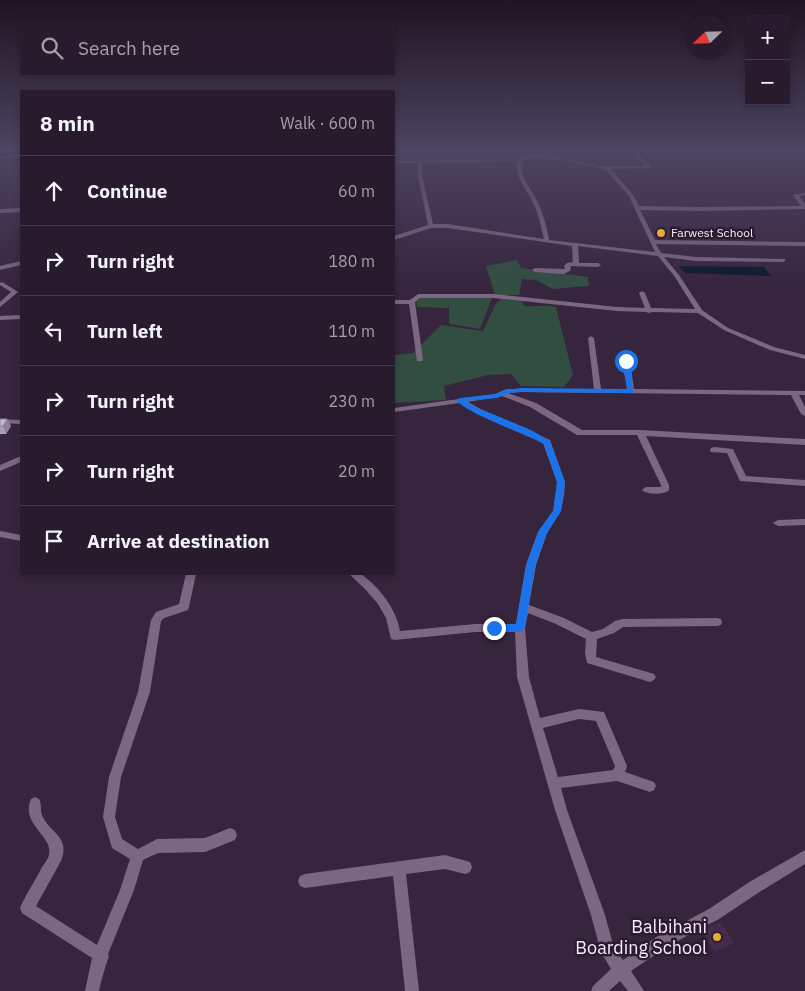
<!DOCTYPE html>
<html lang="en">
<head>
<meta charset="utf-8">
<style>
	body { margin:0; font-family:"IBM Plex Sans",sans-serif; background:#35283a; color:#f1f3f6 }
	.controls { position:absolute; right:15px; top:15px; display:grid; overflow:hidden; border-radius:0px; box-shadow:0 2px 8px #0003 }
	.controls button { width:45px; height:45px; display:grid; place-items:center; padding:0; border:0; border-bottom:1px solid #45394a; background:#291b2e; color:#f1f3f6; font:25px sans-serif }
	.compass { position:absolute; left:685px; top:15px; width:45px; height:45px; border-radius:50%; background:#291b2e; box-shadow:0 2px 8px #0003; rotate:247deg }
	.stop { position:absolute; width:15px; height:15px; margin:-11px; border:4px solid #1a73e8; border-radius:50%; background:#fff }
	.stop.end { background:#1a73e8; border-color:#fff; box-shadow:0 1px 5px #0008 }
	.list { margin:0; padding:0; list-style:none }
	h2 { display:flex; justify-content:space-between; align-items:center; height:65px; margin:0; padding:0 20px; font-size:21px }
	h2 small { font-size:16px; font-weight:400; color:#a5a1aa }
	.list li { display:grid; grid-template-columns:32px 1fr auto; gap:15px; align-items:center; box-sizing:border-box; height:70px; padding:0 20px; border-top:1px solid #45394a }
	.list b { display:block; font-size:19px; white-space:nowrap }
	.list em { font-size:16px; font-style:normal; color:#a5a1aa }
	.icon { flex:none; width:28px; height:28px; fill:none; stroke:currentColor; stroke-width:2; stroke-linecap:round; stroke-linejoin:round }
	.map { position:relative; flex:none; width:805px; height:991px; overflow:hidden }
	.search { position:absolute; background:#291b2e; box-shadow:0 2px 8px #0003; left:20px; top:20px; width:375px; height:55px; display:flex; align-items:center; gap:12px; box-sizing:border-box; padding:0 18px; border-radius:0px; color:#a5a1aa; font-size:19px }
	.panel { position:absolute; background:#291b2e; box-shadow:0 2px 8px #0003; left:20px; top:90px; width:375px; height:485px; border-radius:0px }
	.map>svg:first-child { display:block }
	.built { fill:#442d4c }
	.green { fill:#324e41 }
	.water { fill:#09192d }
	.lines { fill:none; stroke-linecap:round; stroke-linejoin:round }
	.minor { fill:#7c6783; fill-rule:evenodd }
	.wall { fill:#aa9fba }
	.shaded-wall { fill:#8b8297 }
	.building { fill:#c6b9d8; stroke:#8b8297 }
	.route { fill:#1a73e8 }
	.poi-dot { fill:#e9ab38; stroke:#2d1b32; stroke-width:2 }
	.labels { text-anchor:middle; stroke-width:5; stroke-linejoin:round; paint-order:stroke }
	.far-poi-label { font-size:12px; fill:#f9edfd; stroke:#2d1b32; text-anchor:start }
	.near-poi-label { font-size:18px; fill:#f9edfd; stroke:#2d1b32; text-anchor:end }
</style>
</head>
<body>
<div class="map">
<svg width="805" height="991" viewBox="0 0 805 991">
	<rect width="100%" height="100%" fill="#37243d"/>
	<path class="built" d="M721,922L734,943L714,952L702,930Z"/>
	<g class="green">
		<path d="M517,260L521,268L588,277L589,286L553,289L536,280L522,279L519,295H495L486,266Z"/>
		<path d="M424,297L492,298L480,329L449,324V308L417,307L416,300Z"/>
		<path d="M501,299L521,301L525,306C535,307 546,304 556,307L573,375L564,387L521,386L511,374L488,375L444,386L446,400L394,403V355L413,353L441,325L483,331L495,305Z"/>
	</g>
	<path class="water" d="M679,266L764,267L771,276L685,273Z"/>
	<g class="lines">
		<g class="minor">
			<path d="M631,151H635L651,166V168L611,169L633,195L639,206L699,207L801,206L793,195L805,193V195L799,196L805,204V209L699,211L640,210L655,240L805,242V246L656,244L661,253L696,257L785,259V261L783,262L696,261L664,257L679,275L702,310L728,328L774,347L805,355V359L770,350L724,330L698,313L652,312L649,313L646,312L617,311L494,298H420L415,302L423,360L421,361H417L409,304H394V300H410L418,294H494L617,307L645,308L639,293L642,291L645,293L651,308L695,309L675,277L658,256L578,246L579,263H598L601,265L598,267L571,266L570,271L564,274L535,272L532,270L535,268L565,269L564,266L567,263L573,262L572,246L448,228H431L394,240V236L428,225L418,176V163H394V161L519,159L537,152L539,153L536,155L573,160L604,167L645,166ZM531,157L573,162L606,170L629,196L655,252L549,240C547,228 544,216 539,205C533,190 519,178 522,161ZM517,161C514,178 528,190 534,205C539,215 541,227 544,239L448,224H433L422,176V163Z"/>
			<path d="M21,154V156L0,159V157Z"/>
			<path d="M21,208V212L0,213V209Z"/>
			<path d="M21,261V265L0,270V266Z"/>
			<path d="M2,282L18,292L0,307V302L11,292L0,285V283Z"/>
			<path d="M21,315V319L0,320V316Z"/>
			<path d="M591,336L594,338L601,389H627L622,361L626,359L630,361L634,389L805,391V395H799L805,407V416L801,414L791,395L521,392L508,393L536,403L582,430H640L805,439V445L646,436L669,485V490C664,495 647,495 642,490L646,487H661V485L637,435H577L530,407L502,396L468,402L493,416L550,440L565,482L564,495L561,511L547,533L536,565L529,605L564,618L592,632L603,629L615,621L623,619L717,618L721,619L722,622L721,625L717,626L623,627L614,633L597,639L596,657L654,674L656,677L654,680L650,682L587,663L585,653L586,639L556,624L528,613L525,628L529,677L540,718L579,709L604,712L627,766L625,772L654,782L656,786L654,790L650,792L617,781L561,788L567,810L605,915L614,948L623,960L658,936L709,909L751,881L805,850V864L761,891L719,919L668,946L631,971L644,991H628L620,981L609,991H591L593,986L611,969L601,952L591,915L555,810L517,677L515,632H475L395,640L391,639L386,618L378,604L365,589L349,574H361C379,587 396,608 400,631L475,624H516L526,565L538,532L553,511L556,495L557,482L543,443L488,419L460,403L394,412V408L495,394L507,389H594L588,338ZM579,719L596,721L615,766L613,770L558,777L543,728Z"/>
			<path d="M0,419L21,420V424L0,423Z"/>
			<path d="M714,447L733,449L746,476L805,480V486L740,481L727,453L711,452L710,450L711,448Z"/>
			<path d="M21,456V462L0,471V465Z"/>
			<path d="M805,519V525L778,526L773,523L778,520Z"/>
			<path d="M0,531L21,535V541L0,537Z"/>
			<path d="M186,574H196L189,607L188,610L164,618L161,621L150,692L121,777L115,817L122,839L138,849L157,839L205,838L230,828L235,830L237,835L235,840L205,852L158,853L143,860L134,890L108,954L109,956C105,967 102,978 99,991H85L92,958L22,913L20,908C26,894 35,881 42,867C45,863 49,858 49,854C53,836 20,824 31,799L35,797L39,799C42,804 40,809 42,815C49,833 71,836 61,861L36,906L97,945L120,890L130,859L112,848L103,817L109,777L138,692L151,620L156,612L179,604Z"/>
			<path d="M445,855L470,862L472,867L470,872L465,874L445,869L406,874L419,991H405L393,876L305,888L300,886L298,881L300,876L305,874Z"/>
		</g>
	</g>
	<path class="wall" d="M0,419L11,426L6,434H0Z"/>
	<path class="shaded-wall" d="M7,419L11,426L6,434L3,426Z"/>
	<path class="building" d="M0,419H7L3,426H0Z"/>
	<linearGradient id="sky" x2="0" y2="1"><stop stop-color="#1e1422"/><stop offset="0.52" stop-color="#4d4562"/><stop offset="1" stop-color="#4d4562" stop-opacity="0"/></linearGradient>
	<rect width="805" height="289" fill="url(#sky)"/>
	<path class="route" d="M626,359L630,361L633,393L521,392L509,393L497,398L466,401L471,405L531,430L550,441L565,482L561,511L547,533L535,566L525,628L520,632L490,631L489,628L494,624H516L526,566L538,532L553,511L557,482L544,444C521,431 471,416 456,400L460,398L496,394L505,390L521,388L627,389L623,361Z"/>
	<g class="poi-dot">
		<circle cx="661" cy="233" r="5"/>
		<circle cx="717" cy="937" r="5"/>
	</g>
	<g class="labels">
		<g class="far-poi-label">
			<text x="671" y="237">Farwest School</text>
		</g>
		<g class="near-poi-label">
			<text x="707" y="933">Balbihani<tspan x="707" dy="21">Boarding School</tspan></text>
		</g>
	</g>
</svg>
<div class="controls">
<button>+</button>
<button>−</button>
</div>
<svg class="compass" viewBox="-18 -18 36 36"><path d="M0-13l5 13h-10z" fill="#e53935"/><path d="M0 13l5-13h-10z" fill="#a5a1aa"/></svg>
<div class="stop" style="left:626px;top:361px"></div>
<div class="stop end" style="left:494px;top:628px"></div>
<div class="search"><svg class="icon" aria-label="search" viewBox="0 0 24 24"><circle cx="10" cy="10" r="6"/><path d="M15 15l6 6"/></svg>Search here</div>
<section class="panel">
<h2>8 min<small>Walk · 600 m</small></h2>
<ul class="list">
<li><svg class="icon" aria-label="ahead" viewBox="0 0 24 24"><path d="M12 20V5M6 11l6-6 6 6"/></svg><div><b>Continue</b></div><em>60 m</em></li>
<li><svg class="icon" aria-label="right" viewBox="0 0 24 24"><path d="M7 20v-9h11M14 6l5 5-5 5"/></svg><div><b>Turn right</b></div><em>180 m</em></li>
<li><svg class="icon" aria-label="left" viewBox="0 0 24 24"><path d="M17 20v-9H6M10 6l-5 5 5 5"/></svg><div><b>Turn left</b></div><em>110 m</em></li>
<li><svg class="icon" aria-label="right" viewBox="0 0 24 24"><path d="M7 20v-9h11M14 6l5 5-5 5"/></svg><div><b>Turn right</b></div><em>230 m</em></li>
<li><svg class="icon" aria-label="right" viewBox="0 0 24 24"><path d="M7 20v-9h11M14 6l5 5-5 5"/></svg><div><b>Turn right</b></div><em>20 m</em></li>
<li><svg class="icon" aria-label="arrive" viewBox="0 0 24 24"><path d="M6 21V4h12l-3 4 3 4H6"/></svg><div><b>Arrive at destination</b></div></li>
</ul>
</section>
</div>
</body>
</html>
